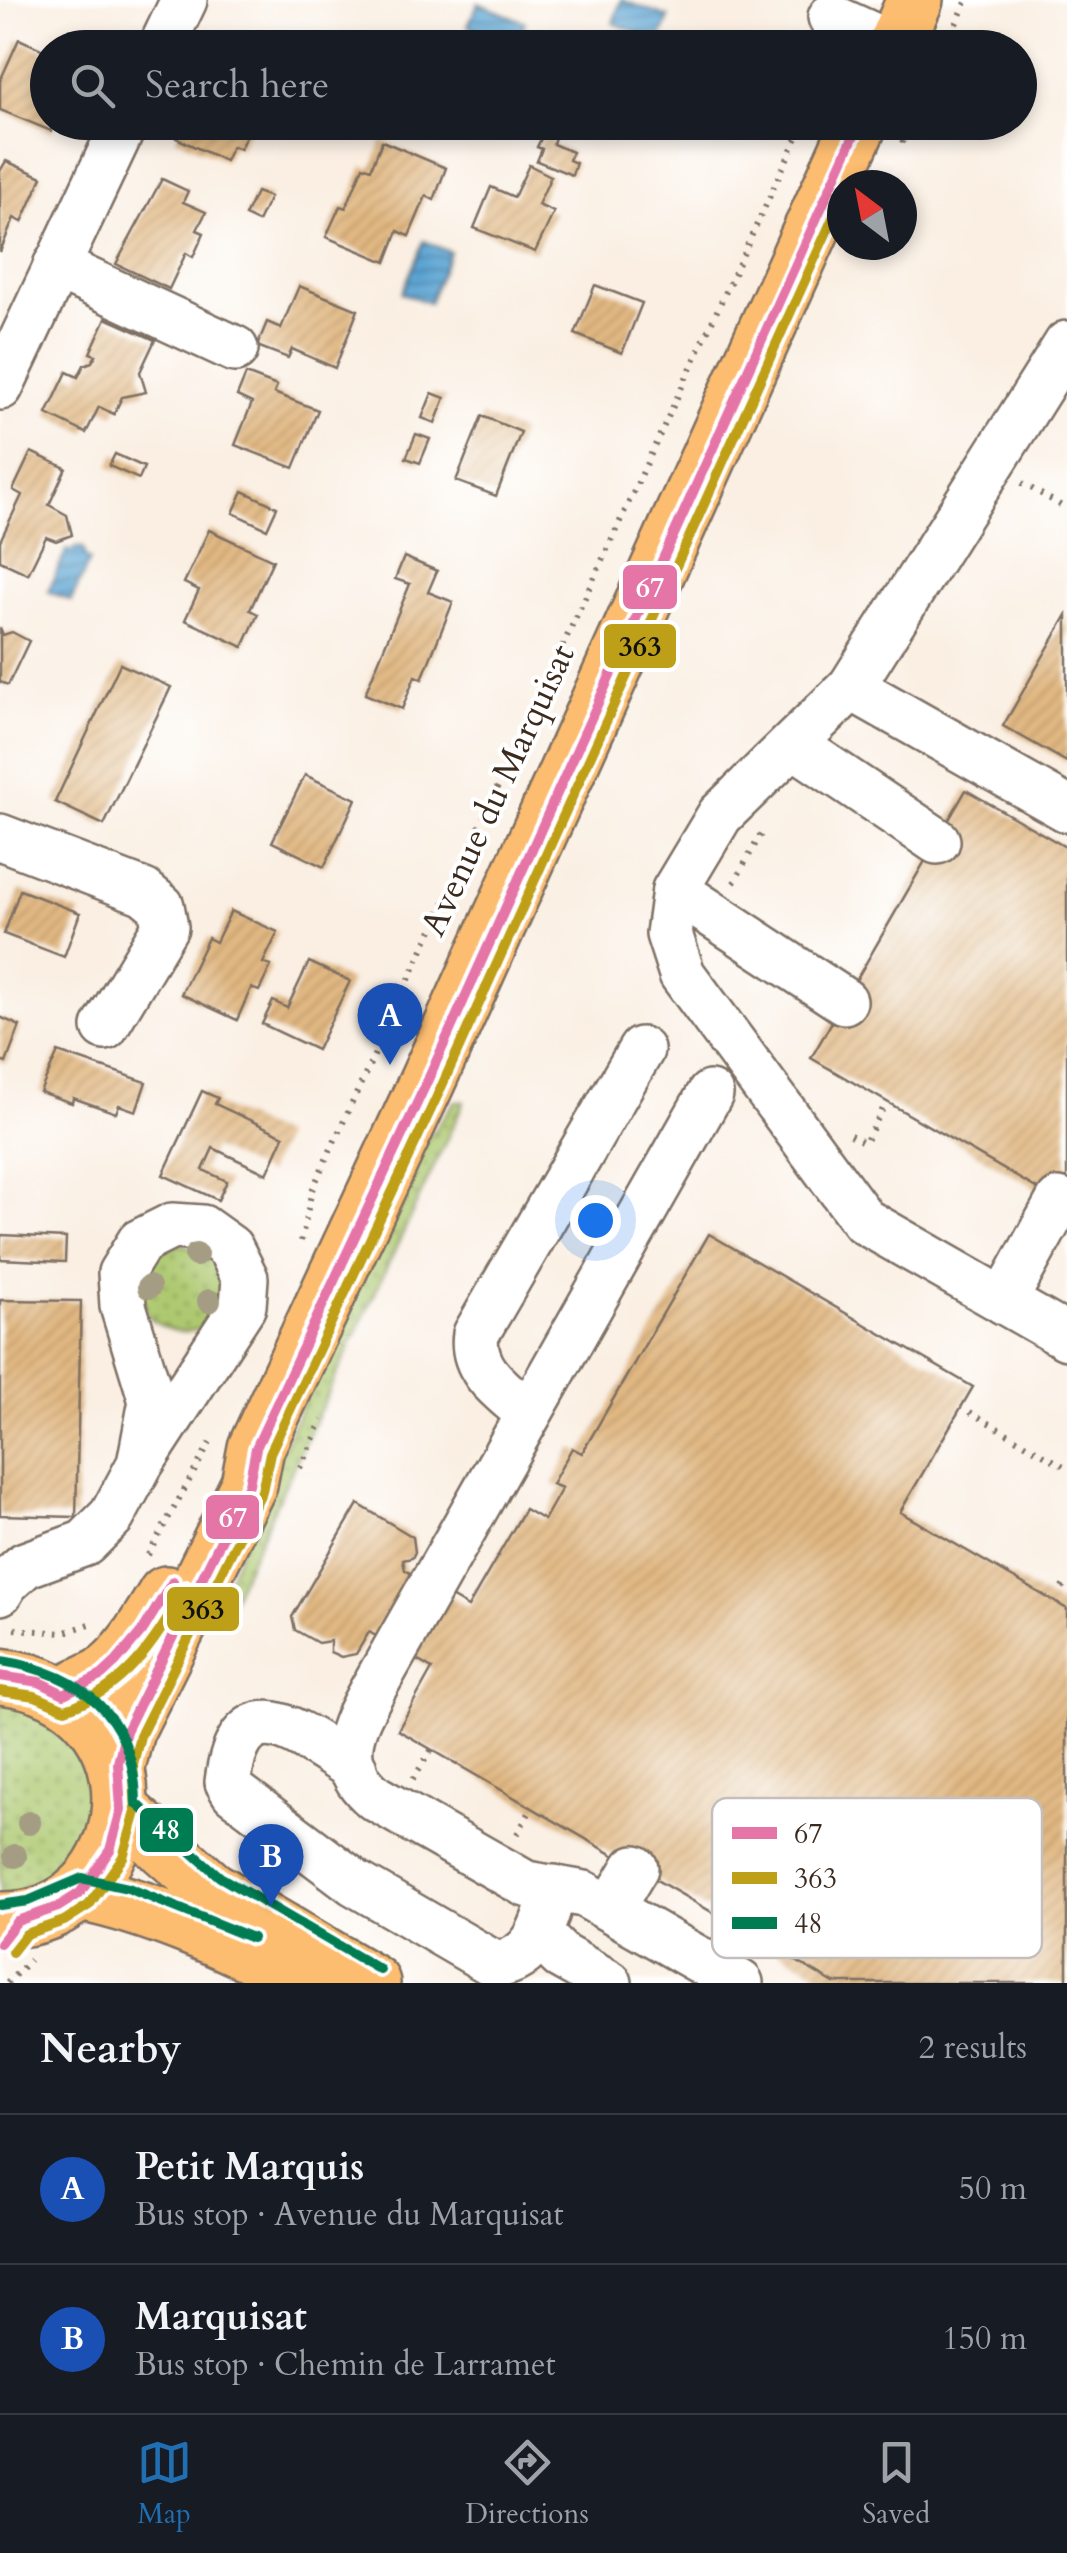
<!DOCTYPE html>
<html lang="en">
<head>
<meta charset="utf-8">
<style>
	body { margin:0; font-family:Cardo,serif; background:#242831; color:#f1f3f6 }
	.compass { position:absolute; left:827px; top:170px; width:90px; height:90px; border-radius:50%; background:#171b24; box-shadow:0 5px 15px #0003; rotate:328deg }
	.you { position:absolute; left:595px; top:1220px; width:35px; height:35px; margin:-25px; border:8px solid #fff; border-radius:50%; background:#1a73e8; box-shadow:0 0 0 15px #1a73e833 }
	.badge { display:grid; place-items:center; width:65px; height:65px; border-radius:50%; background:#1f6fb2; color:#fff; font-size:32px; font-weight:700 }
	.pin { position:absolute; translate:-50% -82px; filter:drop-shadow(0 2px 5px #0008) }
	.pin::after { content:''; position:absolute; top:52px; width:35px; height:30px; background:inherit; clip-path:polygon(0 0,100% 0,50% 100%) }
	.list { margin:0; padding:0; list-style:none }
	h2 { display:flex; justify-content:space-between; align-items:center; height:130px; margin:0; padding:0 40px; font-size:42px }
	h2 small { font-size:32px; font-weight:400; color:#9ea1a6 }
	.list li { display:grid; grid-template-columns:65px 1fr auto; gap:30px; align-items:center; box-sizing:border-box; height:150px; padding:0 40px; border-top:2px solid #363941 }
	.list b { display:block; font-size:38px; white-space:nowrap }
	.list p { margin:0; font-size:32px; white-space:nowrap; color:#9ea1a6 }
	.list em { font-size:32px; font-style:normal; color:#9ea1a6 }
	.icon { flex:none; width:55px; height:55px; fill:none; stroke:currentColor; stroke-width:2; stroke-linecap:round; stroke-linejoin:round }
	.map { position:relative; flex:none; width:1067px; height:1983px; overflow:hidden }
	.search { position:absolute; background:#171b24; box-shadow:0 5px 15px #0003; left:30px; right:30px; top:30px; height:110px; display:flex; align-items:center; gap:25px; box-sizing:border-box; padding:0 35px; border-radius:55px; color:#9ea1a6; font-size:38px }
	.sheet { height:430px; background:#171b24 }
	nav { display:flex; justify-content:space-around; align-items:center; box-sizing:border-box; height:140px; border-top:2px solid #363941; background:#171b24; font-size:28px; color:#9ea1a6 }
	nav a { display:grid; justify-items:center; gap:5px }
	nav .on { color:#1f6fb2 }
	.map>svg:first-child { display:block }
	.grass { fill:url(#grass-dots); stroke:#747a46; stroke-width:2.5 }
	.water { fill:url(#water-rules); stroke:#4b6778; stroke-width:2.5 }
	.building { fill:url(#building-hatch) }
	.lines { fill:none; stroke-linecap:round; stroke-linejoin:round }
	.minor-casing { stroke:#7e6f63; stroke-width:50 }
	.major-casing { stroke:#7e6f63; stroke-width:60 }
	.path { stroke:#7e6f63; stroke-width:6; stroke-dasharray:2.5 8; stroke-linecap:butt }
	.minor { stroke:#fff; stroke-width:45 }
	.major { stroke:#fcbd6f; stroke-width:55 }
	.bus-1-casing { stroke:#fff; stroke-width:18 }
	.bus-2-casing { stroke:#fff; stroke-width:18 }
	.bus-3-casing { stroke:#fff; stroke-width:18 }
	.bus-1 { stroke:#e675a7; stroke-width:10 }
	.bus-2 { stroke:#be9f18; stroke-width:10 }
	.bus-3 { stroke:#007c52; stroke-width:10 }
	.tree { fill:#a49d83 }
	.labels { text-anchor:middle; stroke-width:8; stroke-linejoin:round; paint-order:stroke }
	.street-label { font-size:35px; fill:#3b2a1e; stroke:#fff }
	.key { fill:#fff; stroke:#c4bfbc; stroke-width:2.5 }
	.key-label { font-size:28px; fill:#3b2a1e }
	.line-badge { stroke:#fff; stroke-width:4 }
	.badge-label { font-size:28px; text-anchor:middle; font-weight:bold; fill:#fff }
	.pale-badge-label { font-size:28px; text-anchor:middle; font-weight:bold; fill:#111 }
</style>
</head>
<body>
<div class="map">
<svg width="1067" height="1983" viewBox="0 0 1067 1983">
	<defs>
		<pattern id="grass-dots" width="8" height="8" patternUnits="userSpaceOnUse" patternTransform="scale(2.5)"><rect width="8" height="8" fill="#adc96f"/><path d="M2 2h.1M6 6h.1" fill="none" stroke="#8ea35b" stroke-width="1.8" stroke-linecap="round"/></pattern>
		<pattern id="water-rules" width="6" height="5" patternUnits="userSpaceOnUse" patternTransform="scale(2.5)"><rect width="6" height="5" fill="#5ba4d3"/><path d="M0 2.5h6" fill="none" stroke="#4c86ab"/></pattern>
		<pattern id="building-hatch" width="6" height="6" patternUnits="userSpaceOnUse" patternTransform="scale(2.5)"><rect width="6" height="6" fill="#e1b882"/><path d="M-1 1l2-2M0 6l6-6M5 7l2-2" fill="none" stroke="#c29e70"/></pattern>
	</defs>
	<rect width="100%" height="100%" fill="#fff"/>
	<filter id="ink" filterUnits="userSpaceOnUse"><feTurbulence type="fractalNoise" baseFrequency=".01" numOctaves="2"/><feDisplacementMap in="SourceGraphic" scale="20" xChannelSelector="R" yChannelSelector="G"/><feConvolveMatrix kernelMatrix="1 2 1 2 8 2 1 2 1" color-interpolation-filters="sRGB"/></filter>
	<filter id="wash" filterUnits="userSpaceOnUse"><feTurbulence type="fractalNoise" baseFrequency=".0048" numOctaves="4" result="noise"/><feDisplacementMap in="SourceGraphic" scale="40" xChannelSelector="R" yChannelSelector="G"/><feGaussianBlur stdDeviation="2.25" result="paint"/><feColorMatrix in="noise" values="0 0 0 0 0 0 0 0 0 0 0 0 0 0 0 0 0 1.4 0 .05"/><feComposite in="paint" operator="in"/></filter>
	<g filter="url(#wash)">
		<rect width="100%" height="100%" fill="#faefe2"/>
		<g class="grass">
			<path d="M455,1101L464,1102L230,1603L214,1612L395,1184Z"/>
			<path d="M180,1244L209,1252L227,1292C223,1301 219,1314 213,1320C192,1342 149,1331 142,1302C140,1295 142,1286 142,1279C143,1271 145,1263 152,1258C159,1251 171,1248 180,1244Z"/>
			<path d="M0,1700L26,1703L80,1741L99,1803L74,1864L38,1889L0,1897Z"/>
		</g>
		<g class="water">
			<path d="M621,0L669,17L660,41L646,44L642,34L613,23Z"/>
			<path d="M478,3L525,22L515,45L468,26Z"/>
			<path d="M424,241L450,252L429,303L402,293Z"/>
			<path d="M76,547L83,548L86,558L90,560L71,601L48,591L67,549L72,551Z"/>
		</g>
		<g id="blocks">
			<g class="building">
				<path d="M19,39L48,52V122H55L51,131L0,110V81Z"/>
				<path d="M184,122H252L240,149L232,146L225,161L176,138Z"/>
				<path d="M549,122H559L553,144L572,152L569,160L576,163L572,175L537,161L542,149L537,147Z"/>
				<path d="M382,141L446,168L434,200L426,196L409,236L398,231L386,262L326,237L340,206L346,208L363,166L371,169Z"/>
				<path d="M6,161L42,177L22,222L14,218L0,252V171Z"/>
				<path d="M529,165L551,176L538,205L554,212L535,252L474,228L491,187L514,197Z"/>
				<path d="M162,179L188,191L183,202L206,212L197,230L204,233L193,257L186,253L169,289L116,264Z"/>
				<path d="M256,192L270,197L258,222L245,216Z"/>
				<path d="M595,285L642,303L622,353L575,334Z"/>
				<path d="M299,286L358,310L335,368L292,349L288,358L257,346L267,322L281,328Z"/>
				<path d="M106,318L155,340L140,372L146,392L122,397L114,414L99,407L86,433L47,414L67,372L78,377L84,365L92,362L96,355L90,353Z"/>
				<path d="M246,374L277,386L274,393L318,410L294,468L235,445L252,403L237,396Z"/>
				<path d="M432,393L445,398L435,423L422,418Z"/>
				<path d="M482,416L521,432L496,496L456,481Z"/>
				<path d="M416,434L430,439L420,463L406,458Z"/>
				<path d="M31,452L66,468L49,505L67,515L72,535L56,541L46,537L28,574L0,561V541L22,495L13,490Z"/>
				<path d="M115,454L144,467L139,479L109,466Z"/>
				<path d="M243,491L277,507L267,529L233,513Z"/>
				<path d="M209,530L273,560L250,610L258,614L243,647L185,620L199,590L184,583Z"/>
				<path d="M404,557L437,571L428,592L453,602L422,679L415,676L402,709L365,694L410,584L395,579Z"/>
				<path d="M1067,615V762L1003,726Z"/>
				<path d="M0,628L3,635L12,632L29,641L8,685L0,682Z"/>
				<path d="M120,664L171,687L104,825L55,802Z"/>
				<path d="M305,775L356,799L324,867L272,842Z"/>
				<path d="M966,790L1067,848V1206L811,1058Z"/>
				<path d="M20,890L80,913L64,957L4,934Z"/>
				<path d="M231,911L278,932L263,963L271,966L259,991L251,988L237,1020L181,994L208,938L216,942Z"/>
				<path d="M309,962L350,981L317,1050L262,1024L273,1001L287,1008Z"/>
				<path d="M0,1017L20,1026L6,1063L0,1061Z"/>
				<path d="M58,1052L146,1082L136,1111L119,1105L116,1113L73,1098L72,1103L40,1092Z"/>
				<path d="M202,1091L218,1098L215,1104L284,1136L267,1174L213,1148L203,1170L227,1181L218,1200L163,1175Z"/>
				<path d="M709,1234L973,1387L900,1512L1067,1609V1983H834L398,1730L432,1669L369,1632L356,1654L341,1657L330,1652V1641L318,1643L295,1630L292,1617L358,1504L413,1537L415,1552L412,1558L403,1560L405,1570L468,1607L525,1509L544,1520L562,1488L552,1484L572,1448L582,1453Z"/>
				<path d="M1,1235L66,1238L65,1262L0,1259Z"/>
				<path d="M0,1300L81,1301L76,1517L0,1515Z"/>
			</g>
		</g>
	</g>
	<g filter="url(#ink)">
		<use href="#blocks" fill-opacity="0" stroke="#7e6f63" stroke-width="2.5"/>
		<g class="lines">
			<defs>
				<g id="minor">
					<path d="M831,17L895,46"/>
					<path d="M161,48L184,0"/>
					<path d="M56,266L235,349"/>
					<path d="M1067,344L851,687L720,815L675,890L669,934L682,974L864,1221L1067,1337"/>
					<path d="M0,387L125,122"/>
					<path d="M851,687L1067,809"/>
					<path d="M794,745L937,841"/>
					<path d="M0,837L144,892L161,906L165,927L105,1027"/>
					<path d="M675,890L844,1001"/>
					<path d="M710,1094L374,1687C352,1727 332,1762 375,1798L526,1884L584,1894L740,1983"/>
					<path d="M1004,1301L1059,1201"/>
					<path d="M527,1412C503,1391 470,1370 476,1334L641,1050"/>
					<path d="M0,1592L6,1582L25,1565L85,1543L112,1516L140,1464L243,1306L245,1278L230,1248L202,1228L172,1226L140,1242L121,1273L123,1306L152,1401L140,1464"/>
					<path d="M354,1768C303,1737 241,1681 228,1782L234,1792L355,1883L496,1965C537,1959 544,1922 554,1888"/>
					<path d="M611,1908L635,1868"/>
					<path d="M541,1936L561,1956L609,1983"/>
				</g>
				<g id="major">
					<path d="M894,48L915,0"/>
					<path d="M0,1676C173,1694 146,1924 0,1920"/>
					<path d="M64,1694C76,1687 88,1682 100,1676C126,1662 151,1619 166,1594"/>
					<path d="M118,1763L126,1731L249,1484L256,1448L426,1084L860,122"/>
					<path d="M121,1810L211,1889L372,1983"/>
					<path d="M80,1893C155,1908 228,1942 296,1976"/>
				</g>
			</defs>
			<use href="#minor" class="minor-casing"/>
			<use href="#major" class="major-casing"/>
			<g class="path">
				<path d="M956,24L967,0"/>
				<path d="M902,143L912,122"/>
				<path d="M1022,483L1067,509"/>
				<path d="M734,883L762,832"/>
				<path d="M850,1135L865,1143L887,1101"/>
				<path d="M301,1241L312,1190L804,122"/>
				<path d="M970,1412L1067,1468"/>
				<path d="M300,1468L322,1420"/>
				<path d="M148,1555L210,1443"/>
				<path d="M1062,1588L1067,1579"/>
				<path d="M15,1629L63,1633L90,1624"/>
				<path d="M413,1779L432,1749"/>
				<path d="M517,1834L532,1808"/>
				<path d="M7,1983L30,1960"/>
			</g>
			<use href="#minor" class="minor"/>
			<use href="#major" class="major"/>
			<defs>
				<g id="bus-1">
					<path d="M0,1676L39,1682L64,1694L102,1675L116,1662L143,1630L173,1581"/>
					<path d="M0,1943L17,1921L58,1907L80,1893L110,1850L121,1810L118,1763L126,1731L249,1484L256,1448L426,1084L860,122"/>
				</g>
				<g id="bus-2">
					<path d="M0,1691L35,1696L65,1709C124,1691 157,1640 186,1588"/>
					<path d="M12,1952L26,1934L64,1921L89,1905L123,1857L136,1812L133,1764L140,1736L262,1491L270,1453L440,1090L842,198"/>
				</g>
				<g id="bus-3">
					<path d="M2,1661C84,1674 135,1718 136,1803L220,1877L380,1970"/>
					<path d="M0,1905L28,1901L82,1878L128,1888L252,1938"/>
				</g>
			</defs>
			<use href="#bus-1" class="bus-1-casing"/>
			<use href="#bus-2" class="bus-2-casing"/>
			<use href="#bus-3" class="bus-3-casing"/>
			<use href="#bus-1" class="bus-1"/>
			<use href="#bus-2" class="bus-2"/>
			<use href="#bus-3" class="bus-3"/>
		</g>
		<g class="tree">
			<circle cx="196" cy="1255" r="12"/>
			<circle cx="149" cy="1287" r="12"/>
			<circle cx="209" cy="1301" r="12"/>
			<circle cx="29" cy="1823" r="12"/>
			<circle cx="15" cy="1856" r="12"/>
		</g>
	</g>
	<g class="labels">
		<g class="street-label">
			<text transform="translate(497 790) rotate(-65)" y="12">Avenue du Marquisat</text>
		</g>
	</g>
	<rect x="712" y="1798" width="330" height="160" rx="15" class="key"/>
	<rect x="732" y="1827" width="45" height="12" fill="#e675a7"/>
	<rect x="732" y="1872" width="45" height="12" fill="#be9f18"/>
	<rect x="732" y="1917" width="45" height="12" fill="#007c52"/>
	<g class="key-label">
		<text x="794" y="1843">67</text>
		<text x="794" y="1888">363</text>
		<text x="794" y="1933">48</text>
	</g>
	<g class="line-badge">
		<rect x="621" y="563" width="58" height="48" rx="10" fill="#e675a7"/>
		<rect x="602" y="622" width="76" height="48" rx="10" fill="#be9f18"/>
		<rect x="204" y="1493" width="57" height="48" rx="10" fill="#e675a7"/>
		<rect x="165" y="1585" width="76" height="48" rx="10" fill="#be9f18"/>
		<rect x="138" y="1806" width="57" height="48" rx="10" fill="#007c52"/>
	</g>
	<g class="badge-label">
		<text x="650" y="597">67</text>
		<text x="233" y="1527">67</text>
		<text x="166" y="1839">48</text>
	</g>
	<g class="pale-badge-label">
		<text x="640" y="656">363</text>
		<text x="203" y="1619">363</text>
	</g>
</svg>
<svg class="compass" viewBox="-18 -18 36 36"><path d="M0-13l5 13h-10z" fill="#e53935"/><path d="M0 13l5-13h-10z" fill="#9ea1a6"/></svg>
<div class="you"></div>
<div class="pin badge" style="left:390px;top:1065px;background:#1a4fb4">A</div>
<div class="pin badge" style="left:271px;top:1906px;background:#1a4fb4">B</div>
<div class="search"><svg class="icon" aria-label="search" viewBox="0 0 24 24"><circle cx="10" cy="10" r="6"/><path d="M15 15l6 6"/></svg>Search here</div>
</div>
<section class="sheet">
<h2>Nearby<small>2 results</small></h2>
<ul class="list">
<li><span class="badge" style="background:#1a4fb4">A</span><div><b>Petit Marquis</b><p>Bus stop · Avenue du Marquisat</p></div><em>50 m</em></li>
<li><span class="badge" style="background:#1a4fb4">B</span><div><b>Marquisat</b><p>Bus stop · Chemin de Larramet</p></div><em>150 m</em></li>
</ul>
</section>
<nav>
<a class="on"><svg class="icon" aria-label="map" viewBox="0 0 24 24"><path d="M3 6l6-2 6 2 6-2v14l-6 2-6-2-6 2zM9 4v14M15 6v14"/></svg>Map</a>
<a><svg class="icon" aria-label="directions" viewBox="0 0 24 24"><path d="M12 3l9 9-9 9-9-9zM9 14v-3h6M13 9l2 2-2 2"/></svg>Directions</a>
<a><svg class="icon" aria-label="saved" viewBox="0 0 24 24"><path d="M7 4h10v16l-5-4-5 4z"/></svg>Saved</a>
</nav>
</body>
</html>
